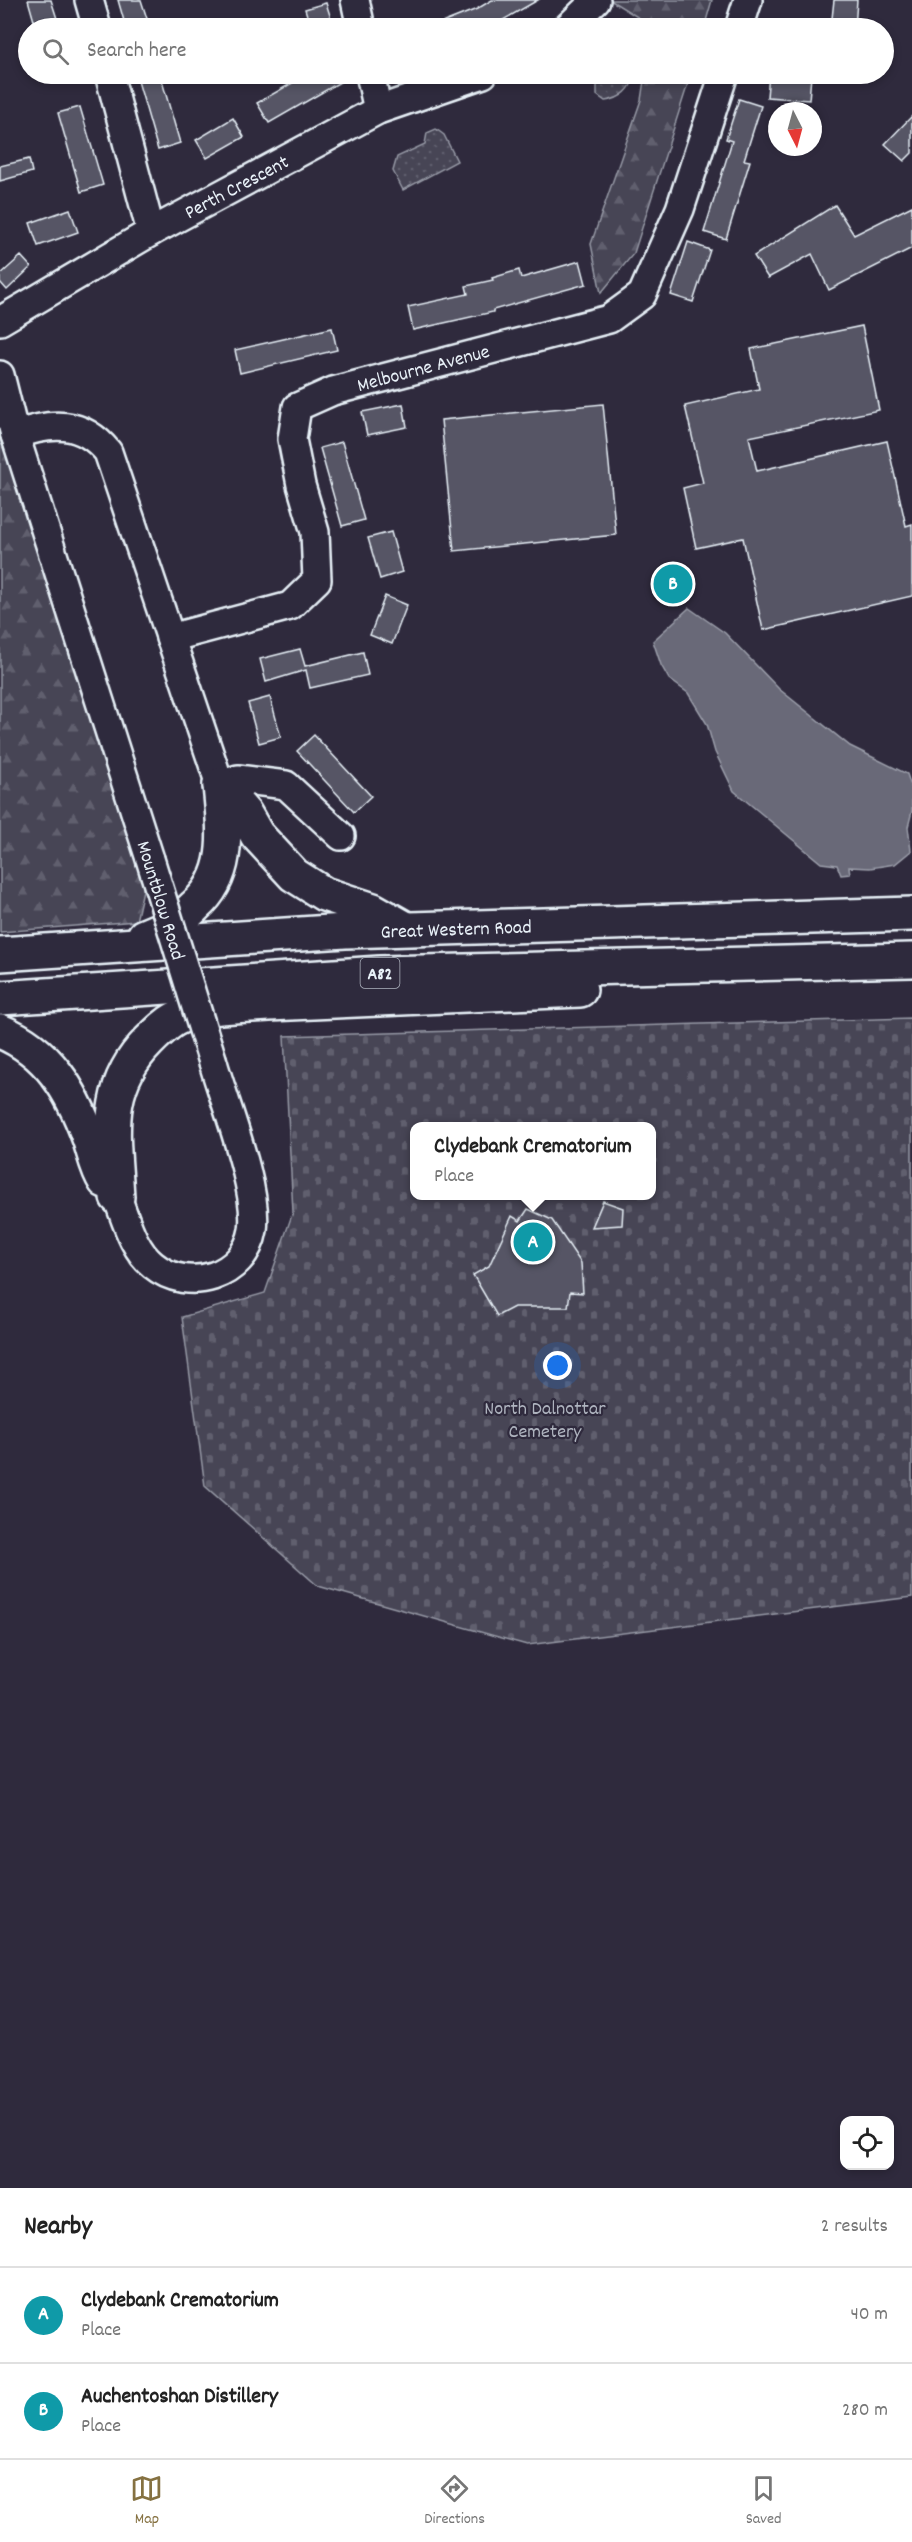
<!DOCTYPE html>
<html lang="en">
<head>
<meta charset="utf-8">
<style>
	body { margin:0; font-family:Dekko,sans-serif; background:#f6f6f6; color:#222 }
	.controls { position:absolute; right:18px; bottom:18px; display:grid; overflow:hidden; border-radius:12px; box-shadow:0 3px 9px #0003 }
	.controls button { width:54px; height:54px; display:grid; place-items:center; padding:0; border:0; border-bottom:2px solid #e0e0e0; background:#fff; color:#222; font:30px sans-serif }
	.compass { position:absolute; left:768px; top:102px; width:54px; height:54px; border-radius:50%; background:#fff; box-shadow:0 3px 9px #0003; rotate:174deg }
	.you { position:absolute; left:558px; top:1366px; width:21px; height:21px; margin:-15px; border:4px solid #fff; border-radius:50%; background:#1a73e8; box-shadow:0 0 0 9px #1a73e833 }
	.badge { display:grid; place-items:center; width:39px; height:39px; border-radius:50%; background:#857141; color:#fff; font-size:20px; font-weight:700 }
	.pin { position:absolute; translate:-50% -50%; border:3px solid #fff; box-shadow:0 2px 6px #0006 }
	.popup { position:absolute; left:410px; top:1122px; width:246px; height:78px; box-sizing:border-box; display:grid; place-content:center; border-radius:12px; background:#fff; filter:drop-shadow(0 2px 4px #0005); font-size:20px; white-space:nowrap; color:#767676 }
	.popup b { font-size:22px; color:#222 }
	.popup::after { content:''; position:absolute; left:50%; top:100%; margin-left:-12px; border:12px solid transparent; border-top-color:#fff }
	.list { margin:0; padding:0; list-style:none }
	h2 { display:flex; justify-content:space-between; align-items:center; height:78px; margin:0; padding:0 24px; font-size:26px }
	h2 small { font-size:20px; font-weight:400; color:#767676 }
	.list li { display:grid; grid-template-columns:39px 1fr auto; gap:18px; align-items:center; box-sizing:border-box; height:96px; padding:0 24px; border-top:2px solid #e0e0e0 }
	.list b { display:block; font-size:22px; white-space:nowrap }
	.list p { margin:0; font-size:20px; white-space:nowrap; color:#767676 }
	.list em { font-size:20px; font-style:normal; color:#767676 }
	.icon { flex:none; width:33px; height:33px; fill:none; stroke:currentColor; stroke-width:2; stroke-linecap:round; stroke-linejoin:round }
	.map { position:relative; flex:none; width:912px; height:2188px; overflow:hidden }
	.search { position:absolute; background:#fff; box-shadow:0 3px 9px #0003; left:18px; right:18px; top:18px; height:66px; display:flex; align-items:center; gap:15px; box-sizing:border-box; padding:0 21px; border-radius:33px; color:#767676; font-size:22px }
	.sheet { height:270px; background:#fff }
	nav { display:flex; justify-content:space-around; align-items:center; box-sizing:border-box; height:84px; border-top:2px solid #e0e0e0; background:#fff; font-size:16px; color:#767676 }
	nav a { display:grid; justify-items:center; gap:3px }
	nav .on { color:#857141 }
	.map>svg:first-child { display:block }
	.forest { fill:url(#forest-firs); stroke:#979aa6; stroke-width:1.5 }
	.cemetery { fill:url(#cemetery-stones); stroke:#979aa6; stroke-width:1.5; fill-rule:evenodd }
	.park { fill:url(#park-dots); stroke:#979aa6; stroke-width:1.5 }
	.water { fill:#696978; stroke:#9c9fab; stroke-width:1.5 }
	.building { fill:#575565; stroke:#e8f1f8; stroke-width:1.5 }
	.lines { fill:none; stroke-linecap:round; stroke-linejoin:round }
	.minor-casing { stroke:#e8f1f8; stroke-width:32 }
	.major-casing { stroke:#e8f1f8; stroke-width:38 }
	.minor { stroke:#2f2a3d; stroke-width:27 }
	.major { stroke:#2f2a3d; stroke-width:33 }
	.minor-bridge-casing { stroke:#e8f1f8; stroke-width:32; stroke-linecap:butt }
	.minor-bridge { stroke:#2f2a3d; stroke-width:27 }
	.labels { text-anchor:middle; stroke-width:4.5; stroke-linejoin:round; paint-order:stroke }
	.shield { fill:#2f2a3d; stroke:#b0b5c0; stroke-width:1.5 }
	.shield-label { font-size:18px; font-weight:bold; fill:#e8f1f8 }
	.street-label { font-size:20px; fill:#e8f1f8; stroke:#2f2a3d }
	.park-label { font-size:20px; fill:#afb4bf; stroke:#2f2a3d }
</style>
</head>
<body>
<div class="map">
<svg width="912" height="2188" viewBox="0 0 912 2188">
	<defs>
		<pattern id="forest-firs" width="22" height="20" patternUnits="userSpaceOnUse" patternTransform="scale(1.5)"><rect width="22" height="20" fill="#464455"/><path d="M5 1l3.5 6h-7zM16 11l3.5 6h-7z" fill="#615f6e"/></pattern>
		<pattern id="cemetery-stones" width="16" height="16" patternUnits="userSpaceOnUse" patternTransform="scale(1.5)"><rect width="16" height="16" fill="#464455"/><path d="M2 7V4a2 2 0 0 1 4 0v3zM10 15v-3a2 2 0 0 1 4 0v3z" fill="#615f6e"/></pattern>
		<pattern id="park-dots" width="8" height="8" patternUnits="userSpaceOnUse" patternTransform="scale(1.5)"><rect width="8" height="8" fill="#464455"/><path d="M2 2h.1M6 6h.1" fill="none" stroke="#615f6e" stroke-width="1.8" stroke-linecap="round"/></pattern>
	</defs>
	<rect width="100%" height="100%" fill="#2f2a3d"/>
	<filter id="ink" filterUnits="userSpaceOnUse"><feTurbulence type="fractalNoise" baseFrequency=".0167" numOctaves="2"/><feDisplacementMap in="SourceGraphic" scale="12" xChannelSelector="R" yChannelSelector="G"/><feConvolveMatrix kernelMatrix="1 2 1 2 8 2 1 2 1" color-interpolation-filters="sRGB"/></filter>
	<g filter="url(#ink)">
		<g class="forest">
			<path d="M610,0H712L704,28H652V26Z"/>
			<path d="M645,74H691L634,253L601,293L591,244L641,100Z"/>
			<path d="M0,395L150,859L136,921L0,932Z"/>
		</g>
		<path class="cemetery" d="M912,1018V1597L527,1645L318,1586L205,1486L182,1317L265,1293L293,1212L284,1036ZM414,1126H652V1196H414Z"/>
		<g class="park">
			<path d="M601,74H634C633,89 621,99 605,101L597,95V84Z"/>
			<path d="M436,129L444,135L457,161L403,190L393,171L397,157L425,144L427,133Z"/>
		</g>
		<path class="water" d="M689,608L725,633L779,689L850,746L907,774L912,789V811L908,827L911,851L895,864L870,868L849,867L850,874L841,875L837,865L821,863L734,791L715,752L707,724L688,693L669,679L661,665L653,641Z"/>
		<g class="building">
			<path d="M28,0H51L60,28H36Z"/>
			<path d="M118,0H141L150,28H126Z"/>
			<path d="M492,0H538L489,28H429L477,9Z"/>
			<path d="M834,0H857L855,28H831Z"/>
			<path d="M326,3L334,28H311L305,9Z"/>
			<path d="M136,74H160L180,143L158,150Z"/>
			<path d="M308,74H354L269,123L257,103Z"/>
			<path d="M769,74L811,76L809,100L767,97Z"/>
			<path d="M739,99L761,106L744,160L750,161L726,239L704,232L732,141L726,139Z"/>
			<path d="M80,107L103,185L81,192L58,113Z"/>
			<path d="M912,116V153L904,161L885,144Z"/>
			<path d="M233,118L244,137L207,158L196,140Z"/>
			<path d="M29,159L32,172L0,181V166Z"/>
			<path d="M835,205L854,235L912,206V248L829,290L812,254L768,278L754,256Z"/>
			<path d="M70,209L78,232L38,246L30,223Z"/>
			<path d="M688,242L710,250L693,302L671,295Z"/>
			<path d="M21,256L31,267L7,290L0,282V275Z"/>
			<path d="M580,261L586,284L493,310V312L413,330L408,307L468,294L466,286L493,280L492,278L519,270L521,278Z"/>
			<path d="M862,326L879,410L749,437L757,471L887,441L906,526L912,524V596L763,630L743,538L696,548L683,488L703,483L685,406L759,389L751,349Z"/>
			<path d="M332,328L337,350L240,373L235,350Z"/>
			<path d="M403,404L407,427L367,435L362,412Z"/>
			<path d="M603,404L616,535L454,551L441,420Z"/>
			<path d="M342,442L364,520L342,526L320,448Z"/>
			<path d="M391,532L402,572L380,579L368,538Z"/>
			<path d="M385,596L407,605L392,644L370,635Z"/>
			<path d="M300,649L305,666L363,652L368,675L310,688L306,670L266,682L260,659Z"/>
			<path d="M270,697L281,737L259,743L248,703Z"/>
			<path d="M314,735L371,796L354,812L297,751Z"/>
			<path d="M603,1201L623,1208L622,1225L592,1227Z"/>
			<path d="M528,1209L552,1220L581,1263L583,1293L570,1292L568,1307H514L497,1316L473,1275L489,1266L512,1216L520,1221Z"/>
		</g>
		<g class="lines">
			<defs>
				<g id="minor">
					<path d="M89,0L97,28"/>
					<path d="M355,0L361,28"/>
					<path d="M567,28L596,0"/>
					<path d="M739,28L748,0"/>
					<path d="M109,74L151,232"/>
					<path d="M370,74L378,110"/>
					<path d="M0,321L151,232L378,110L483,74"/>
					<path d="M0,375L15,435L150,859"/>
					<path d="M15,435C51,422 82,420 108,452L220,785L238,779L286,785L341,836"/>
					<path d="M170,638L290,606L317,580L315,532L301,485L292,439L297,407L333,391L609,319L642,295L680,209L724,74"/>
					<path d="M117,1197C126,1220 133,1249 153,1265C188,1294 245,1277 253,1230C259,1188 225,1105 213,1062"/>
				</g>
				<g id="major">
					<path d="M220,785L245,814L257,835L294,875L324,894L373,910L403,927"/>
					<path d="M144,936C155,931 167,927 178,921C184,917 190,911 195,906C232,874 224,829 220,785"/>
					<path d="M0,954L345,931L912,914"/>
					<path d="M0,998L380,973L912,960"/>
					<path d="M0,1031C49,1051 72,1091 89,1138C94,1152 97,1169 105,1181"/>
					<path d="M117,1197C114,1138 102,1088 149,1041C158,1032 170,1020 182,1016C208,1005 240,1006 269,1004L580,990"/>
				</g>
			</defs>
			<use href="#minor" class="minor-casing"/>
			<use href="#major" class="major-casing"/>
			<use href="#minor" class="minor"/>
			<use href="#major" class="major"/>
			<defs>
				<path id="minor-bridge" d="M150,859L213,1062"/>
			</defs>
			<use href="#minor-bridge" class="minor-bridge-casing"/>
			<use href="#minor-bridge" class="minor-bridge"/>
		</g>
	</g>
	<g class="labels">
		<rect class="shield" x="360.5" y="958" width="39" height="30" rx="4.5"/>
		<g class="shield-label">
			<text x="380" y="979">A82</text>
		</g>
		<g class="street-label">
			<text transform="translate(236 186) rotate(-28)" y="7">Perth Crescent</text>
			<text transform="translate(423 367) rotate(-15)" y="7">Melbourne Avenue</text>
			<text transform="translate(162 900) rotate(73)" y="7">Mountblow Road</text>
			<text transform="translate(456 928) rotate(-2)" y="7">Great Western Road</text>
		</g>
		<g class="park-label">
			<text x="545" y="1414">North Dalnottar<tspan x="545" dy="23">Cemetery</tspan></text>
		</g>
	</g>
</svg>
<div class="controls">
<button><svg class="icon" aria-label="locate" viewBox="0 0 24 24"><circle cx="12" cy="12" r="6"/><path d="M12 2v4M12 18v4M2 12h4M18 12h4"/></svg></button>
</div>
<svg class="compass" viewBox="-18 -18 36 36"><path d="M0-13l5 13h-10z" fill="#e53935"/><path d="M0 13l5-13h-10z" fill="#767676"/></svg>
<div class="you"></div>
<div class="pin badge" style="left:533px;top:1242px;background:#0f9aa8">A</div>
<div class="popup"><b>Clydebank Crematorium</b>Place</div>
<div class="pin badge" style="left:673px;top:584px;background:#0f9aa8">B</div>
<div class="search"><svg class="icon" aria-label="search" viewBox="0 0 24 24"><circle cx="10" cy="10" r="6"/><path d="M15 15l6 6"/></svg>Search here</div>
</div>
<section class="sheet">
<h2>Nearby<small>2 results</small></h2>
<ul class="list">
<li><span class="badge" style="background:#0f9aa8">A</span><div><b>Clydebank Crematorium</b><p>Place</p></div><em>40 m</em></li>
<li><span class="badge" style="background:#0f9aa8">B</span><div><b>Auchentoshan Distillery</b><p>Place</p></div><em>280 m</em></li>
</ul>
</section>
<nav>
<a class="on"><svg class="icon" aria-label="map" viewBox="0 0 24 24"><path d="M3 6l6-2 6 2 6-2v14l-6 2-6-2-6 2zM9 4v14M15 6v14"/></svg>Map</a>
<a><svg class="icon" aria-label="directions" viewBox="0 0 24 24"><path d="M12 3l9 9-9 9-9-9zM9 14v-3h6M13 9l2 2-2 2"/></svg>Directions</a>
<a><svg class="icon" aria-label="saved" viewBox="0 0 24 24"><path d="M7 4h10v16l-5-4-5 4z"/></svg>Saved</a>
</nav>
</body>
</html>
